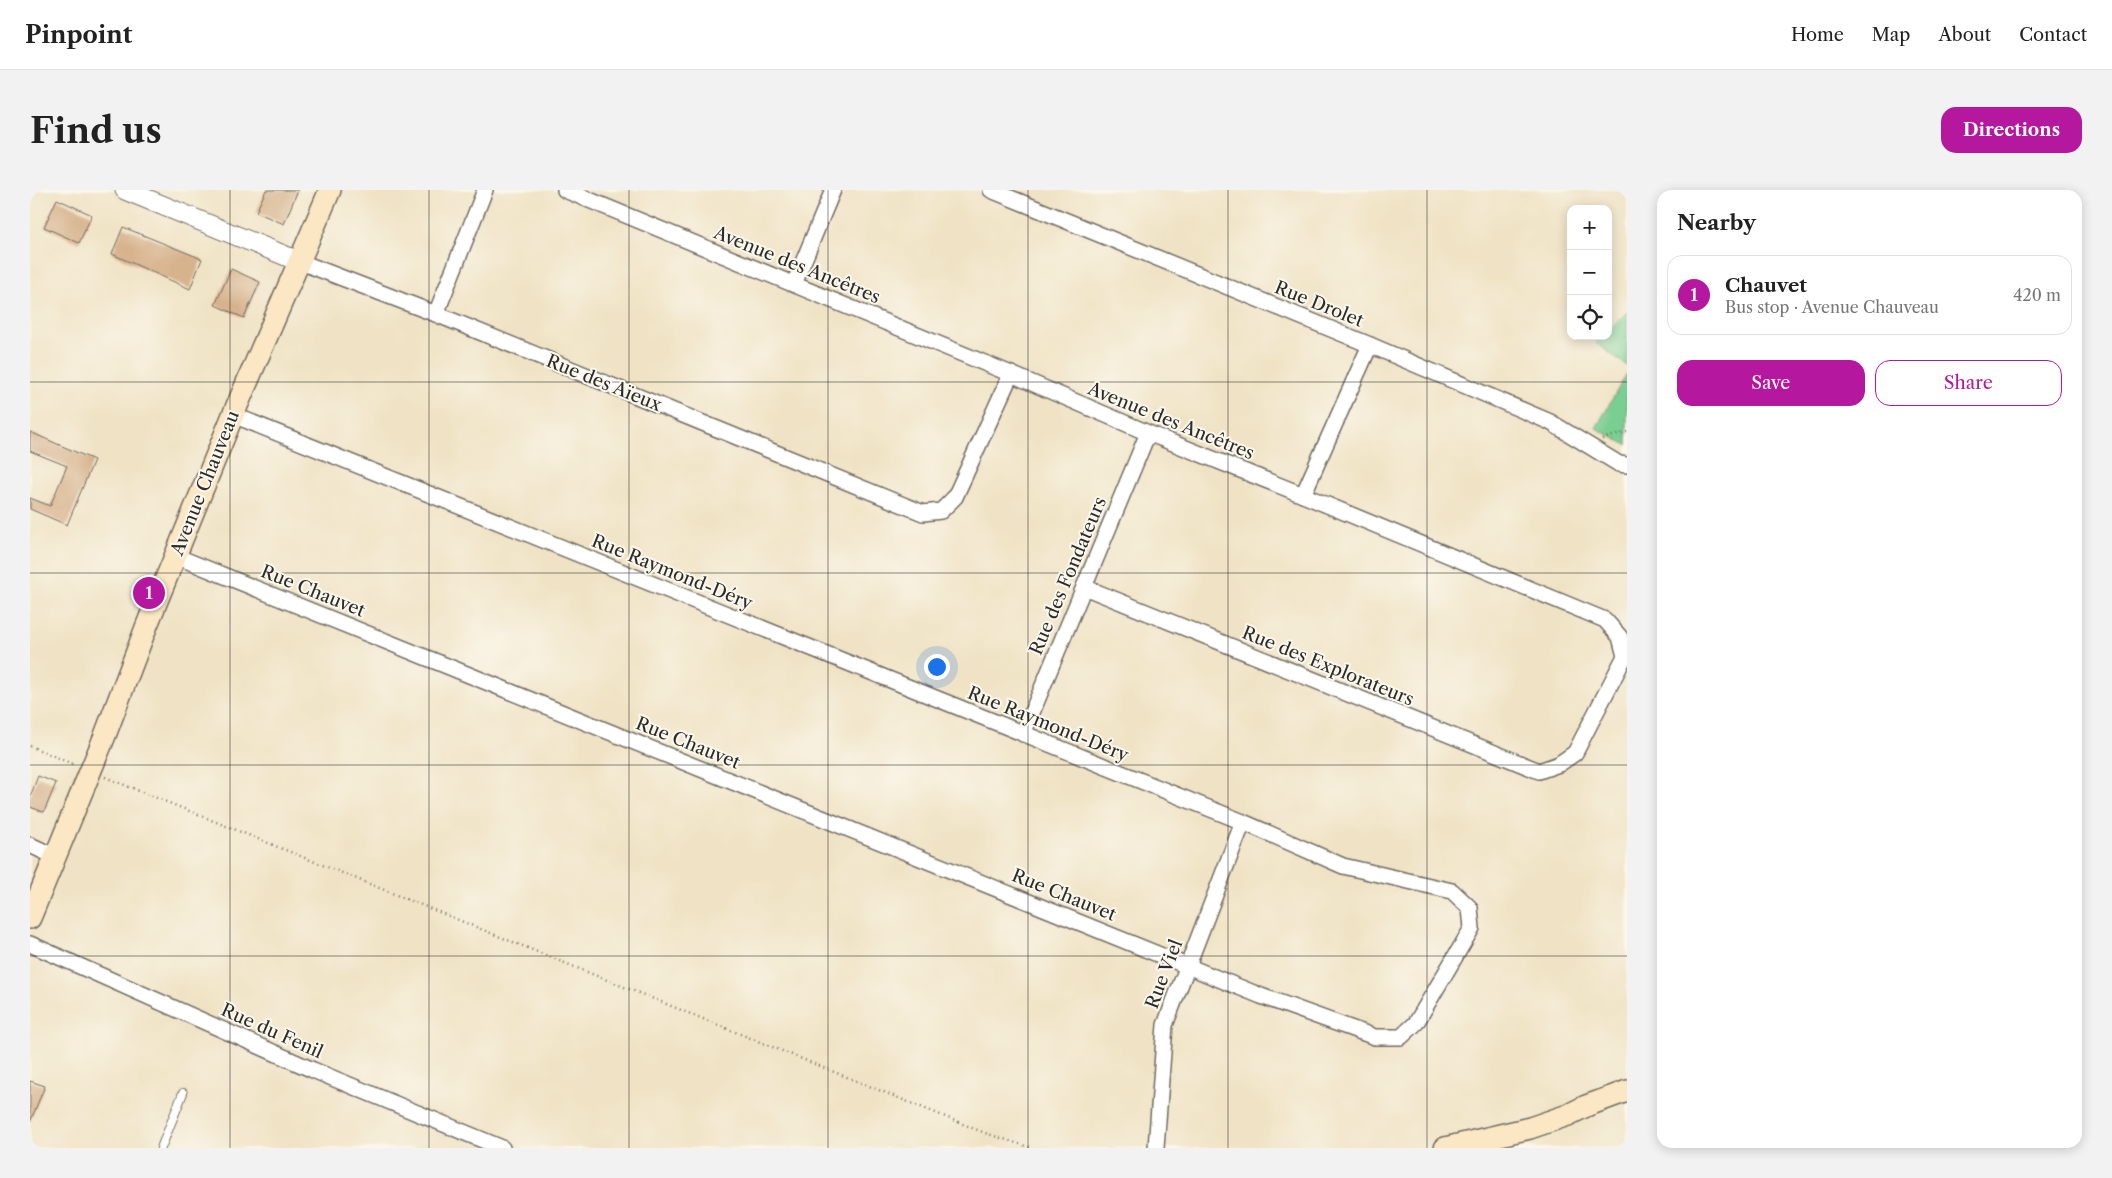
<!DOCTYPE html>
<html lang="en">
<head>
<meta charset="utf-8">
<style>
	body { margin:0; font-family:"Libre Caslon Text",serif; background:#f2f2f2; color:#222 }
	.controls { position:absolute; right:15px; top:15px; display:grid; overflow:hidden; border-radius:10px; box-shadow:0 2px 12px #0003 }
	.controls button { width:45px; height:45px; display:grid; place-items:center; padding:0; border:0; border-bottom:1px solid #e0e0e0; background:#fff; color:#222; font:25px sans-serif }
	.you { position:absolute; left:906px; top:476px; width:18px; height:18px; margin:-12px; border:4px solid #fff; border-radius:50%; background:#1a73e8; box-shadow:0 0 0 8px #1a73e833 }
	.badge { display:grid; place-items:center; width:32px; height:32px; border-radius:50%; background:#b5179e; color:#fff; font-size:16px; font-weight:700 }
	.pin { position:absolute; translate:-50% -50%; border:2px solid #fff; box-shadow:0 1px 5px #0006 }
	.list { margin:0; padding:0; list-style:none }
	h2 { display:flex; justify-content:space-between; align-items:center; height:65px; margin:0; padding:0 20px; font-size:21px }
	h2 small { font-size:16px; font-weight:400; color:#767676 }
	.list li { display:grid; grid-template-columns:32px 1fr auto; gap:15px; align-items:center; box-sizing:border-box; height:80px; margin:0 10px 10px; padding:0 10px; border:1px solid #e0e0e0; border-radius:15px }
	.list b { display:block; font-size:19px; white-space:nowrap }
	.list p { margin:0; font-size:16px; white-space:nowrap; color:#767676 }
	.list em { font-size:16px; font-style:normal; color:#767676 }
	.actions { display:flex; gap:10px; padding:15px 20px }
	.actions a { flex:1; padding:11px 0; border:1px solid #b5179e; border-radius:15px; text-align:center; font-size:18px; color:#b5179e }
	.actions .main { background:#b5179e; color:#fff }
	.icon { flex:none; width:28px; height:28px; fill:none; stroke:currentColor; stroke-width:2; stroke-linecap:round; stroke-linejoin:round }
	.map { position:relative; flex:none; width:1597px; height:958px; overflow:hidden; border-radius:15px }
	header { display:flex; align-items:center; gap:30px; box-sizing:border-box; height:70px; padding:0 25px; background:#fff; border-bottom:1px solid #e0e0e0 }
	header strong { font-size:24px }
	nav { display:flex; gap:28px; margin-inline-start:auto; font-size:18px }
	.intro { display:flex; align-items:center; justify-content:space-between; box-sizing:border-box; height:120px; padding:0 30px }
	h1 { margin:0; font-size:35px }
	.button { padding:12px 22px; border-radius:15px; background:#b5179e; color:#fff; font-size:18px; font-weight:700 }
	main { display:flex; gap:30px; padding:0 30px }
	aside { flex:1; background:#fff; border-radius:15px; box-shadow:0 2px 12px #0003 }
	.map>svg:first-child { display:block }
	.green { fill:#79ce92; stroke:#527c5e }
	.building { fill:#d7b38d }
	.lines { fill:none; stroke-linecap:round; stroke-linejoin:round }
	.service-casing { stroke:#706b61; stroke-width:10 }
	.minor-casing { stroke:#706b61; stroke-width:18 }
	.tertiary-casing { stroke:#706b61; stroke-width:21 }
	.secondary-casing { stroke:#706b61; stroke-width:24 }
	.path { stroke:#706b61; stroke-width:2.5; stroke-dasharray:1 4; stroke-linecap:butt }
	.service { stroke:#fff; stroke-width:8 }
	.minor { stroke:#fff; stroke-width:15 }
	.tertiary { stroke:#fff; stroke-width:19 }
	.secondary { stroke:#fbe7c3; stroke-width:21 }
	.grid { fill:none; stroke:#2b2b2b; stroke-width:1; stroke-opacity:0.55 }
	.labels { text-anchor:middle; stroke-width:4; stroke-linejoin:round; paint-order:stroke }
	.street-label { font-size:18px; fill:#2b2b2b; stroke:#fbf7ec }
</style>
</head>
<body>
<header>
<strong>Pinpoint</strong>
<nav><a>Home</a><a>Map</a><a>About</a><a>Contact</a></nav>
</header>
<div class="intro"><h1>Find us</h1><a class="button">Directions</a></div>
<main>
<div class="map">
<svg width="1597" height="958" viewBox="0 0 1597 958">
	<rect width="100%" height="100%" fill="#fbf7ec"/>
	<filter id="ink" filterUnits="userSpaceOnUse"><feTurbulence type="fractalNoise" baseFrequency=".02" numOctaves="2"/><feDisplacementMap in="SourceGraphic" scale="10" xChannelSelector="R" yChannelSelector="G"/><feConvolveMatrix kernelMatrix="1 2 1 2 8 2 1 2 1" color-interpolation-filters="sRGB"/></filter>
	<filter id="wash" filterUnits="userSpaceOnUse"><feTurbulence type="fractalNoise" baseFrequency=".0096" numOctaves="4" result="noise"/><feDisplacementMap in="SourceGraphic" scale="20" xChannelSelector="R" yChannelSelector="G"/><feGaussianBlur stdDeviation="1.12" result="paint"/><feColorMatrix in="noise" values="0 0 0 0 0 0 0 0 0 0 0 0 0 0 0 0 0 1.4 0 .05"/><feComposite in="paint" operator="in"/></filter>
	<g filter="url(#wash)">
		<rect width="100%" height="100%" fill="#f0e3c5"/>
		<g class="green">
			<path d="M1597,122V176L1566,153L1573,146H1578V141Z"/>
			<path d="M1597,183V255L1566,238Z"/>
		</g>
		<g id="blocks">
			<g class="building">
				<path d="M236,0H268L254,34L226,22Z"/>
				<path d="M27,9L62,25L49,53L14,37Z"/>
				<path d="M93,37L172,69L160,99L82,64Z"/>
				<path d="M201,79L230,92L214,128L185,115Z"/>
				<path d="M0,242L64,270L37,335L0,319V308L20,316L37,276L0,261Z"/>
				<path d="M8,586L26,593L14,622L0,617V607Z"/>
				<path d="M0,891L15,896L0,932Z"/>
			</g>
		</g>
	</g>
	<g filter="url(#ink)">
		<use href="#blocks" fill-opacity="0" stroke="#706b61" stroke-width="1"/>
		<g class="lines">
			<defs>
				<path id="service" d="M131,958L153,903"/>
				<g id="minor">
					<path d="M535,0L981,184L1118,243L1273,305L1575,430L1590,447L1595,466L1545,563L1529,574L1509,581L1054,397"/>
					<path d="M961,0L1340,155L1520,232L1589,274L1597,275"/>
					<path d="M268,71L406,124L893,323L911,321L925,307L981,184"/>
					<path d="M764,94L803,0"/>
					<path d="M406,124L455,0"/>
					<path d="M1273,305L1340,155"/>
					<path d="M144,368L153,369L1231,806L1345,847H1371L1386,833L1442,738L1440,718L1422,701L1313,676L1213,632L203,225"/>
					<path d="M993,544L1118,243"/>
					<path d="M0,655L26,667"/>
					<path d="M0,754L283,880L472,958"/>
					<path d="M1126,958L1135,835L1213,632"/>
				</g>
				<path id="tertiary" d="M95,0L268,71"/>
				<g id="secondary">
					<path d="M0,728L74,548L117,435L203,225L300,0"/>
					<path d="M1415,958L1500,938L1538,925L1556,916L1597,901"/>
				</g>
			</defs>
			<use href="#service" class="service-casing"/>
			<use href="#minor" class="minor-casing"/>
			<use href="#tertiary" class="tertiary-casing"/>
			<use href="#secondary" class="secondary-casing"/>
			<g class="path">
				<path d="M1572,249L1597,242"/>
				<path d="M0,556L45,575"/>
				<path d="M75,587L955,943L1002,958"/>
			</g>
			<use href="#service" class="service"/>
			<use href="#minor" class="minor"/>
			<use href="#tertiary" class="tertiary"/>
			<use href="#secondary" class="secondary"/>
		</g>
	</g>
	<path class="grid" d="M200,0V958M399,0V958M599,0V958M798,0V958M998,0V958M1198,0V958M1397,0V958M0,192H1597M0,383H1597M0,575H1597M0,766H1597"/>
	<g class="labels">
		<g class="street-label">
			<text transform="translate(767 75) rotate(22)" y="6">Avenue des Ancêtres</text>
			<text transform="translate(1289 114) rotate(22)" y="6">Rue Drolet</text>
			<text transform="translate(574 193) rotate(22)" y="6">Rue des Aïeux</text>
			<text transform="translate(1141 231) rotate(22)" y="6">Avenue des Ancêtres</text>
			<text transform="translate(175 293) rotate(-68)" y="6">Avenue Chauveau</text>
			<text transform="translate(642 382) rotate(22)" y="6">Rue Raymond-Déry</text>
			<text transform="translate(1038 386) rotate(-67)" y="6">Rue des Fondateurs</text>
			<text transform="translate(283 401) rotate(22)" y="6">Rue Chauvet</text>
			<text transform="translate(1298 476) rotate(22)" y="6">Rue des Explorateurs</text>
			<text transform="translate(1018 534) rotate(22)" y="6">Rue Raymond-Déry</text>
			<text transform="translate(658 553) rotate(22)" y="6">Rue Chauvet</text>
			<text transform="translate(1034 705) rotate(22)" y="6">Rue Chauvet</text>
			<text transform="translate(1134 784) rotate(-69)" y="6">Rue Viel</text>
			<text transform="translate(242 841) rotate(24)" y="6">Rue du Fenil</text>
		</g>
	</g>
</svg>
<div class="controls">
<button>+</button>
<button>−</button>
<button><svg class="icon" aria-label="locate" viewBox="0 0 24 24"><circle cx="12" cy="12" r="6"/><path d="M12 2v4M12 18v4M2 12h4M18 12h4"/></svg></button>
</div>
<div class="you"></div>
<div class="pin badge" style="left:119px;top:403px">1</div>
</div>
<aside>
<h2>Nearby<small></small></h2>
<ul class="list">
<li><span class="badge">1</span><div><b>Chauvet</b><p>Bus stop · Avenue Chauveau</p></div><em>420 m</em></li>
</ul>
<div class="actions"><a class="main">Save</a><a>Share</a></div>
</aside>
</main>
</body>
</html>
